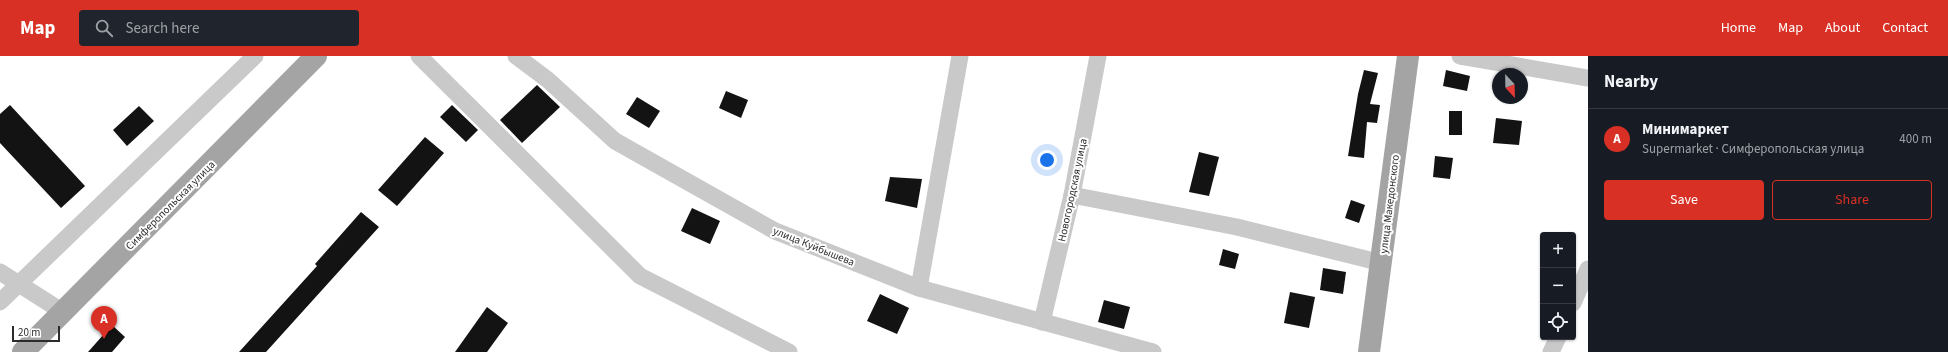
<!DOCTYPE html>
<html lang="en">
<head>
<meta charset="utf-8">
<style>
	body { margin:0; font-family:"Source Sans 3",sans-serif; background:#20242c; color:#f1f3f6 }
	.controls { position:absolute; right:12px; bottom:12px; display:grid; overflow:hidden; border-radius:4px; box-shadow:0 1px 3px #0004 }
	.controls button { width:36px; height:36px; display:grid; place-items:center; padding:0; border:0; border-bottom:1px solid #363941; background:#171b24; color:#f1f3f6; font:20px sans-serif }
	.compass { position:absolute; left:1492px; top:12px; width:36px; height:36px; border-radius:50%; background:#171b24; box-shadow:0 1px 3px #0004; rotate:158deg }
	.scale { position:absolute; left:12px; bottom:10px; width:48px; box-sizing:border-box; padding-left:4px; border:2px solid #2c2c2c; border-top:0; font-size:11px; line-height:14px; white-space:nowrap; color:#2c2c2c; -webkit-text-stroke:3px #fff; paint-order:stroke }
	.you { position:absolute; left:1047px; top:104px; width:14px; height:14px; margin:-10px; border:3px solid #fff; border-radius:50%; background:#1a73e8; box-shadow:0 0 0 6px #1a73e833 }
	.badge { display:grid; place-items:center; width:26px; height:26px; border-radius:50%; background:#d93025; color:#fff; font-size:13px; font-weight:700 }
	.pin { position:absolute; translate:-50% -33px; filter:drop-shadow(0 1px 2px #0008) }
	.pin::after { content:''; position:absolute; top:21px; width:14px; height:12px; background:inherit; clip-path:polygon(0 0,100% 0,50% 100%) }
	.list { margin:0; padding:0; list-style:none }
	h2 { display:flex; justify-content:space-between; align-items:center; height:52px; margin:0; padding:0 16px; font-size:17px }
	h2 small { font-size:13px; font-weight:400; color:#9ea1a6 }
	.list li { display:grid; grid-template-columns:26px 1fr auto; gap:12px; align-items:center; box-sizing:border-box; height:60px; padding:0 16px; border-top:1px solid #363941 }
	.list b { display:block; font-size:15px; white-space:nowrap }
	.list p { margin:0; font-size:13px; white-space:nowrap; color:#9ea1a6 }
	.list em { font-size:13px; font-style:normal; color:#9ea1a6 }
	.actions { display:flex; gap:8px; padding:12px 16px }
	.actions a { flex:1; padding:9px 0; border:1px solid #d93025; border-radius:4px; text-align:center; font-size:14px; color:#d93025 }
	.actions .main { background:#d93025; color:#fff }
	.icon { flex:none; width:22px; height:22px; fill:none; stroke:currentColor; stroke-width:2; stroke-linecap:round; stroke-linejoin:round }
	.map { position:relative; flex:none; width:1588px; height:296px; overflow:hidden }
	header { display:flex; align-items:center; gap:24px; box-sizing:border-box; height:56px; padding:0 20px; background:#d93025; color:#fff }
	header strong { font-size:19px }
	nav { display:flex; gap:22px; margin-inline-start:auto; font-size:14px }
	.search { width:280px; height:36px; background:#20242c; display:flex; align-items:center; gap:10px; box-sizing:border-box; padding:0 14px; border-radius:4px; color:#9ea1a6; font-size:15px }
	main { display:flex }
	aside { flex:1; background:#171b24 }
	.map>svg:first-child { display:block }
	.building { fill:#131313 }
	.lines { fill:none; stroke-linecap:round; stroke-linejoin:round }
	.minor { stroke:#c9c9c9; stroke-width:17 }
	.major { stroke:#a4a4a4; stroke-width:22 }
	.labels { text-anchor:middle; stroke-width:4; stroke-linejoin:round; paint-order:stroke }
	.street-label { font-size:11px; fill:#2c2c2c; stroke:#fff }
</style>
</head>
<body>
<header>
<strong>Map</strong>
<div class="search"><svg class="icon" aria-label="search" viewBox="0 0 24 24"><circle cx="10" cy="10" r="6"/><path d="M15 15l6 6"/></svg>Search here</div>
<nav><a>Home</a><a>Map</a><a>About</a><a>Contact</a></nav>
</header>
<main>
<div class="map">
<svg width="1588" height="296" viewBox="0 0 1588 296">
	<rect width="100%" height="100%" fill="#fff"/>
	<g class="building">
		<path d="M1364,14L1378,17L1370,48L1380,49L1377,67L1367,66L1364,102L1348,100L1358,38Z"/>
		<path d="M1446,14L1470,20L1467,35L1443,30Z"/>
		<path d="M537,29L560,51L522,87L500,64Z"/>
		<path d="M726,35L748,44L741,62L719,52Z"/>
		<path d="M637,41L660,55L649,72L626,58Z"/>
		<path d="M10,49L85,130L61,152L0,87V58Z"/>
		<path d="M452,49L478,74L466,86L440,61Z"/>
		<path d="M139,50L154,65L127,90L113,74Z"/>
		<rect x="1449" y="55" width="13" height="24"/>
		<path d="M1496,62L1522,65L1519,89L1493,87Z"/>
		<path d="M425,81L444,97L397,150L378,134Z"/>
		<path d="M1199,96L1219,101L1209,140L1189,136Z"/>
		<path d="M1435,100L1453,102L1450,123L1433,121Z"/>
		<path d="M890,121L922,123L917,152L885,145Z"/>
		<path d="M1351,144L1365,149L1359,167L1345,162Z"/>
		<path d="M692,152L720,165L710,188L681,175Z"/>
		<path d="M361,156L379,171L266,296H239L317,210L315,208Z"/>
		<path d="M1223,193L1239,198L1235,213L1219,209Z"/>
		<path d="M1323,212L1346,216L1343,238L1320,234Z"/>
		<path d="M1290,236L1315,241L1309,272L1284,267Z"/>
		<path d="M880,238L909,252L897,278L867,265Z"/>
		<path d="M1104,244L1130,251L1124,273L1098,266Z"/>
		<path d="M487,251L508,267L487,296H455Z"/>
		<path d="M112,269L125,281L112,296H88Z"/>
	</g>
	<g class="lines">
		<g class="minor">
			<path d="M419,0L640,220L789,296"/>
			<path d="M516,0L548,24L615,85L775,175L919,232L1153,296"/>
			<path d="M1460,0L1588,22"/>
			<path d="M1072,139L1237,171L1382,207"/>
			<path d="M0,216L63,256"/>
			<path d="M919,232L960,0"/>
			<path d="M0,246L255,0"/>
			<path d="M1573,247L1588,213"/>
			<path d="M1042,266L1072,139L1098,0"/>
			<path d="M1551,296L1558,281"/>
		</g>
		<g class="major">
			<path d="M23,296L316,0"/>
			<path d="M1369,296L1408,0"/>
		</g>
	</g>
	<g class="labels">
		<g class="street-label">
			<text transform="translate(1072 134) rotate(-78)" y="4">Новогородская улица</text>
			<text transform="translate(1389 148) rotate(-83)" y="4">улица Македонского</text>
			<text transform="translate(170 149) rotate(-45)" y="4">Симферопольская улица</text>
			<text transform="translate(814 190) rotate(22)" y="4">улица Куйбышева</text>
		</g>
	</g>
</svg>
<div class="controls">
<button>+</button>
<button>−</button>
<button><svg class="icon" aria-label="locate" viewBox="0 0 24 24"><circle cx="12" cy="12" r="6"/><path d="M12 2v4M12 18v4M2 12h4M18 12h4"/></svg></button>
</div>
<svg class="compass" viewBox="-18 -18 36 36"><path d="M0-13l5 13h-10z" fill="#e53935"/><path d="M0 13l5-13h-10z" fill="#9ea1a6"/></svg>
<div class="scale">20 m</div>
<div class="you"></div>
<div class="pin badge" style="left:104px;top:283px">A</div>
</div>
<aside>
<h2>Nearby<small></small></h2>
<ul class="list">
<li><span class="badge">A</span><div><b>Минимаркет</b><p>Supermarket · Симферопольская улица</p></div><em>400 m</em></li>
</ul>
<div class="actions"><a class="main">Save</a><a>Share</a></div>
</aside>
</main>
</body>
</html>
